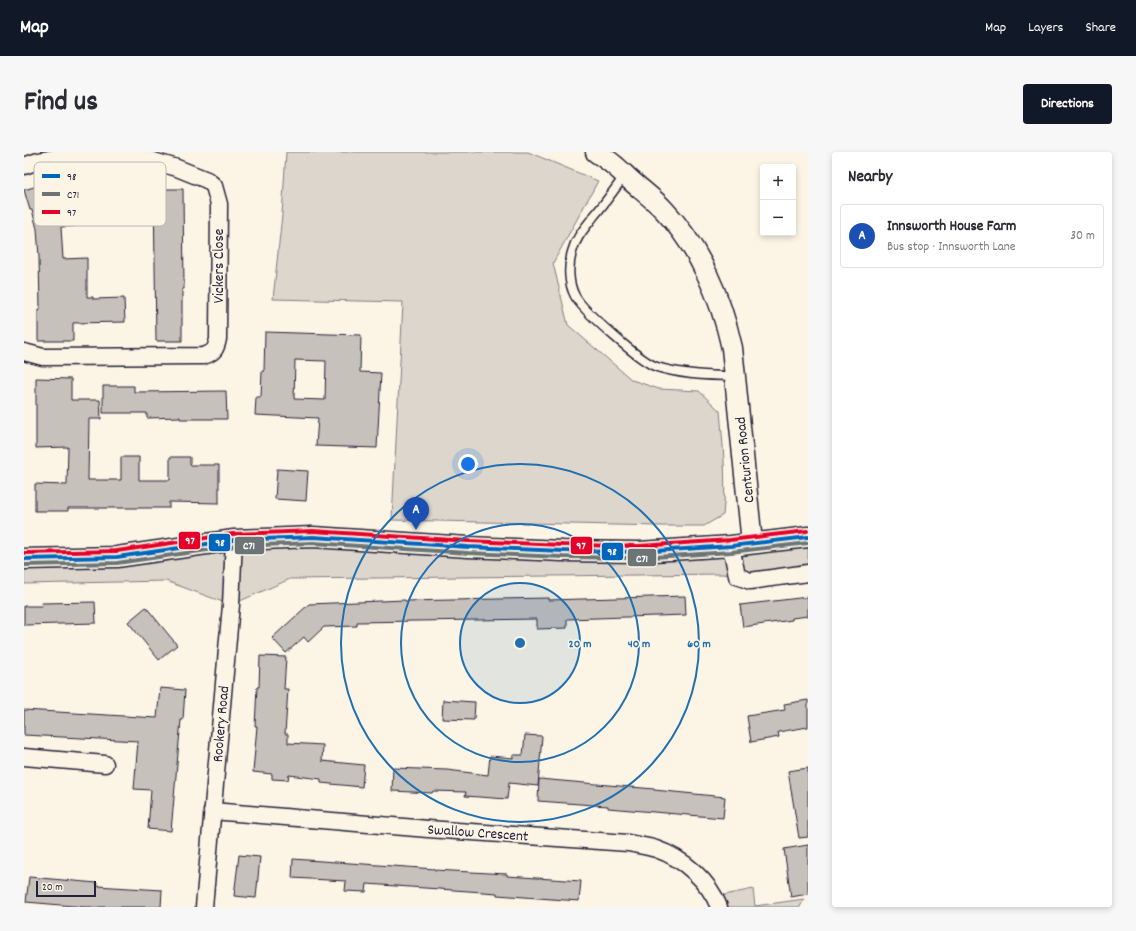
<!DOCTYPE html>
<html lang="en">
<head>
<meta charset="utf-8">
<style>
	body { margin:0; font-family:Dekko,sans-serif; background:#f7f7f7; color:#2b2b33 }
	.controls { position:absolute; right:12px; top:12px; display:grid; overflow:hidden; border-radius:4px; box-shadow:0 2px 6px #0003 }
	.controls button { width:36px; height:36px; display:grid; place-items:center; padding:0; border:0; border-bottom:1px solid #e1e1e2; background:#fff; color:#2b2b33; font:20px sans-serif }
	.scale { position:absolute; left:12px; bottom:10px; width:60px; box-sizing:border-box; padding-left:4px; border:2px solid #22223b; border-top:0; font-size:11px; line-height:14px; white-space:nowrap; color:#22223b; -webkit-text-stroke:3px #fcf5e5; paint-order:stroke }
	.you { position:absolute; left:444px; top:312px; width:14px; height:14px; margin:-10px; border:3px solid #fff; border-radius:50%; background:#1a73e8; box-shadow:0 0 0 6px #1a73e833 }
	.badge { display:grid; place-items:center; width:26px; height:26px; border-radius:50%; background:#111827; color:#fff; font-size:13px; font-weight:700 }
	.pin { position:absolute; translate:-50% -33px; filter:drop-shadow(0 1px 2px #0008) }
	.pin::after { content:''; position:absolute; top:21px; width:14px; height:12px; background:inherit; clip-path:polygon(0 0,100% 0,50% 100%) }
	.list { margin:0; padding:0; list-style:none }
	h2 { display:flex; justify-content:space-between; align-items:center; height:52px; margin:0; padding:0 16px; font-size:17px }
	h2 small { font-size:13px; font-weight:400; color:#7c7c81 }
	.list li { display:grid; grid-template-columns:26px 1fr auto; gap:12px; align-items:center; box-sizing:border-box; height:64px; margin:0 8px 8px; padding:0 8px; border:1px solid #e1e1e2; border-radius:4px }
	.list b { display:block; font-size:15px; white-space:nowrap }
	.list p { margin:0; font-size:13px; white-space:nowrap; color:#7c7c81 }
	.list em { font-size:13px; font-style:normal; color:#7c7c81 }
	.map { position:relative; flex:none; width:784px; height:755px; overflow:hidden; border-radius:4px }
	header { display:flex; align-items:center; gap:24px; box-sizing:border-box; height:56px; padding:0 20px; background:#111827; color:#fff }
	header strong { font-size:19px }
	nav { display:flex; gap:22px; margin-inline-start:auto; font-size:14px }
	.intro { display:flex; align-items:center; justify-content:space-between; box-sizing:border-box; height:96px; padding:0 24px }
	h1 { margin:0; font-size:28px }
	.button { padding:10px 18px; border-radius:4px; background:#111827; color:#fff; font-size:14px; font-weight:700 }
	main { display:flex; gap:24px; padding:0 24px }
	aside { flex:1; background:#fff; border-radius:4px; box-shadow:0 2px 6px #0003 }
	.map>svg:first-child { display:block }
	.green { fill:#dcd6cc; stroke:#7f7c84 }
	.building { fill:#c6c1bb; stroke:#22223b; fill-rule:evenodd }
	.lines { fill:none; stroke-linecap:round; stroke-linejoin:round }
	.service-casing { stroke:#22223b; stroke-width:11 }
	.minor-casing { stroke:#22223b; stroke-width:19 }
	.tertiary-casing { stroke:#22223b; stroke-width:23 }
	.service { stroke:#fcf5e5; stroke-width:8 }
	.minor { stroke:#fcf5e5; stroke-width:16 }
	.tertiary { stroke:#fcf5e5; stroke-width:20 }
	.bus-1-casing { stroke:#fcf5e5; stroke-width:7 }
	.bus-2-casing { stroke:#fcf5e5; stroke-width:7 }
	.bus-3-casing { stroke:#fcf5e5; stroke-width:7 }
	.bus-1 { stroke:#0065bd; stroke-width:4 }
	.bus-2 { stroke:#6c7476; stroke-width:4 }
	.bus-3 { stroke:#e4002b; stroke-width:4 }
	.ring { fill:none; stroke:#1f6fb2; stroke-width:2 }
	.labels { text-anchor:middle; stroke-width:3; stroke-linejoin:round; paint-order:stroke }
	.street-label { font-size:15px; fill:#22223b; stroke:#fcf5e5 }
	.key { fill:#fcf5e5; stroke:#bbb6b2; stroke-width:1 }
	.key-label { font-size:11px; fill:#22223b }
	.centre { fill:#1f6fb2; stroke:#fcf5e5; stroke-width:2 }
	.ring-label { font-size:12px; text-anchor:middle; font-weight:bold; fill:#1f6fb2; stroke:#fcf5e5; stroke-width:3; stroke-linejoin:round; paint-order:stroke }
	.line-badge { stroke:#fcf5e5; stroke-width:1.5 }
	.badge-label { font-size:11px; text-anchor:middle; font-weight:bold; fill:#fff }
</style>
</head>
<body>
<header>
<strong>Map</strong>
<nav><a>Map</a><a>Layers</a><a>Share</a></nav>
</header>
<div class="intro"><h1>Find us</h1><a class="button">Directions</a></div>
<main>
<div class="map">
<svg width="784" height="755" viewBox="0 0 784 755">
	<rect width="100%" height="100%" fill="#fcf5e5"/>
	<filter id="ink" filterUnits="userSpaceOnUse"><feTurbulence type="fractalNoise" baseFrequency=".025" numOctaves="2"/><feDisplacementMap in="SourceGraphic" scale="8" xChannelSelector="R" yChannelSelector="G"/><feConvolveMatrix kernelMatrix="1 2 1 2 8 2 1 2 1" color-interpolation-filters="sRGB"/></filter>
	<g filter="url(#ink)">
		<g class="green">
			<path d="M262,0H504L574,29L529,111L544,173L608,228L635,237L675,239L696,259C699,294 703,328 699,363L680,374H636L368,368L379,150L249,147L258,63Z"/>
			<path d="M360,389L784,393V421L713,424L699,422L266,427L207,453L142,429L0,432V407Z"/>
			<path d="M729,737L731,754L780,747L776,755H695L691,745Z"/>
		</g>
		<g class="building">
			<path d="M37,27L51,74L37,75L39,107L63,106V145H69V147L100,146L101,170L49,171V189H14V158H16L15,105L13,77L8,58H6L0,38Z"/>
			<path d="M130,37H159L160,137H158V189H132Z"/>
			<path d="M241,180L337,183L336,220L357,221L353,296L292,294L294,266L231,263L232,245H237L238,219H240ZM271,208L302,209L301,248L270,247Z"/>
			<path d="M12,226L47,227V248H76L77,267H65L64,328H97V305H115V328H146V305H166V313H195V351L145,350V356H44V359H11V332L43,333L44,295L12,296Z"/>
			<path d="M79,234H110V240L202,239L203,267H156V265L123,266V261H79Z"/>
			<path d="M253,317L284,319L282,349L251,347Z"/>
			<path d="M661,444L662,463L543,467V476L513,477V467L333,470V474L300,475L284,490L280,485L262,501L248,486L285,452L381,448V449L524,446V448Z"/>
			<path d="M784,445V464L768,466V468L719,475L716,453Z"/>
			<path d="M71,450L72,471L0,473V454H18L17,451Z"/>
			<path d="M122,455L153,493L135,508L104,470Z"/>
			<path d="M236,504L262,505L260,537H264L261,582H264V591L299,593L298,609L340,613L338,635L297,631V627L265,623L264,628L248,627V622L229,620L233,574H231L233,535H235Z"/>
			<path d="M136,536L161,538L159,568H157L147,679L124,677L127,638L110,637L114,589L0,583V558L133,566Z"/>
			<path d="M419,548L451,550L450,568L418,567Z"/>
			<path d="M784,548V575L754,580L755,585L727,590L723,564L761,558L760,552Z"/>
			<path d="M501,583L518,584L514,634L485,631L483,647L441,644L442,640L409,639L408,641L368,639L369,616L423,618L464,623L466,604L489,606V603H499Z"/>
			<path d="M784,616V685L775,686L764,619Z"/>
			<path d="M515,627L630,637V638L701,645L699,666L584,656V654L514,649Z"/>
			<path d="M784,693V742L767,745L760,697Z"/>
			<path d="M215,703L236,705L232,746L210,744Z"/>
			<path d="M269,707L411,717V718L483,722V724L557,729L555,749L473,743V741L343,732L342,740L321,739L322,729L268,726Z"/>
			<path d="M5,725L73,731V734L138,738L137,755H61L2,750Z"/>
		</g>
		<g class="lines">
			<defs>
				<path id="service" d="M601,23C591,37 581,51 570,64C561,76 552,85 548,100C544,114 544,131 551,144C559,159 617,210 633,215C658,223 685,224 711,224"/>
				<g id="minor">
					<path d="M0,14L14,9L35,5L66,4H101L126,8L153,16L183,28L190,34L195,52L194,187C192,197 190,201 179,204L19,205L0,200"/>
					<path d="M707,394L713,424L726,429L784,421"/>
					<path d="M0,605L81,612"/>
					<path d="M188,659L404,677L604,691C613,693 623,694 632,697C659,706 685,729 695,755"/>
					<path d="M180,755L207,453L210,388"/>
				</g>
				<g id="tertiary">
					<path d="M572,0C583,7 592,14 601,23C613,35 628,45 640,58C675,95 697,146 708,196L728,391"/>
					<path d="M0,407L93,405L210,388L289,385L444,395L539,399L615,400L707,394L784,385"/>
				</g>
			</defs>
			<use href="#service" class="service-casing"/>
			<use href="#minor" class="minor-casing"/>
			<use href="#tertiary" class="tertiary-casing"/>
			<use href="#service" class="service"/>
			<use href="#minor" class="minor"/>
			<use href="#tertiary" class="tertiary"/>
			<defs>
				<path id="bus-1" d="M0,407L93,405L210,388L289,385L444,395L539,399L615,400L707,394L784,385"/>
				<path id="bus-2" d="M0,413L93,411L211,394L289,391L444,401L539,405L615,406L707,400L784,391"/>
				<path id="bus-3" d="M0,401L93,399L209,382L289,379L444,389L539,393L615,394L706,388L783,379"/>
			</defs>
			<use href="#bus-1" class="bus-1-casing"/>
			<use href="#bus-2" class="bus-2-casing"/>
			<use href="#bus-3" class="bus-3-casing"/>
			<use href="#bus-1" class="bus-1"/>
			<use href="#bus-2" class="bus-2"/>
			<use href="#bus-3" class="bus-3"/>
		</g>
	</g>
	<circle cx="496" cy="491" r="60" fill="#1f6fb2" fill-opacity=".12"/>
	<g class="ring">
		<circle cx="496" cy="491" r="60"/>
		<circle cx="496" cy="491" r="119"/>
		<circle cx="496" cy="491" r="179"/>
	</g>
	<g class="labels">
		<g class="street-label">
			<text transform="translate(194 114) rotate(-90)" y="5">Vickers Close</text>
			<text transform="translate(720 308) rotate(-96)" y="5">Centurion Road</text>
			<text transform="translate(196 572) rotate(-85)" y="5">Rookery Road</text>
			<text transform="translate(454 680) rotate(4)" y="5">Swallow Crescent</text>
		</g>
	</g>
	<rect x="10" y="10" width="132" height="64" rx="6" class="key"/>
	<rect x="18" y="22" width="18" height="4" fill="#0065bd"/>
	<rect x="18" y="40" width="18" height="4" fill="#6c7476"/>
	<rect x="18" y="58" width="18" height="4" fill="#e4002b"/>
	<g class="key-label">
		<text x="43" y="28">98</text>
		<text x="43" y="46">C71</text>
		<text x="43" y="64">97</text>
	</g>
	<circle cx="496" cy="491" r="6" class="centre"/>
	<g class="ring-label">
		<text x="556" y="495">20 m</text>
		<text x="615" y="495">40 m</text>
		<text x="675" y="495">60 m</text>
	</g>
	<g class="line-badge">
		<rect x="154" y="379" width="23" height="19" rx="4" fill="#e4002b"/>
		<rect x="184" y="381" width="23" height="19" rx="4" fill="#0065bd"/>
		<rect x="546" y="384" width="23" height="19" rx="4" fill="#e4002b"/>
		<rect x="210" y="384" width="31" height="19" rx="4" fill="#6c7476"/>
		<rect x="577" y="390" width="23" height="19" rx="4" fill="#0065bd"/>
		<rect x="603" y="396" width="30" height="19" rx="4" fill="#6c7476"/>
	</g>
	<g class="badge-label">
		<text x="166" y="392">97</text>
		<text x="196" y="394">98</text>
		<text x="557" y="397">97</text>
		<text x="225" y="397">C71</text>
		<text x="588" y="403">98</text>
		<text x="618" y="410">C71</text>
	</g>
</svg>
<div class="controls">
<button>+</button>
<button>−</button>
</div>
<div class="scale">20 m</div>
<div class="you"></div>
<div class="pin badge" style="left:392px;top:378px;background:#1a4fb4">A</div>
</div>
<aside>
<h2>Nearby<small></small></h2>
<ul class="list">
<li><span class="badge" style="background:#1a4fb4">A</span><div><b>Innsworth House Farm</b><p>Bus stop · Innsworth Lane</p></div><em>30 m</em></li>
</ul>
</aside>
</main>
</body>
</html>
